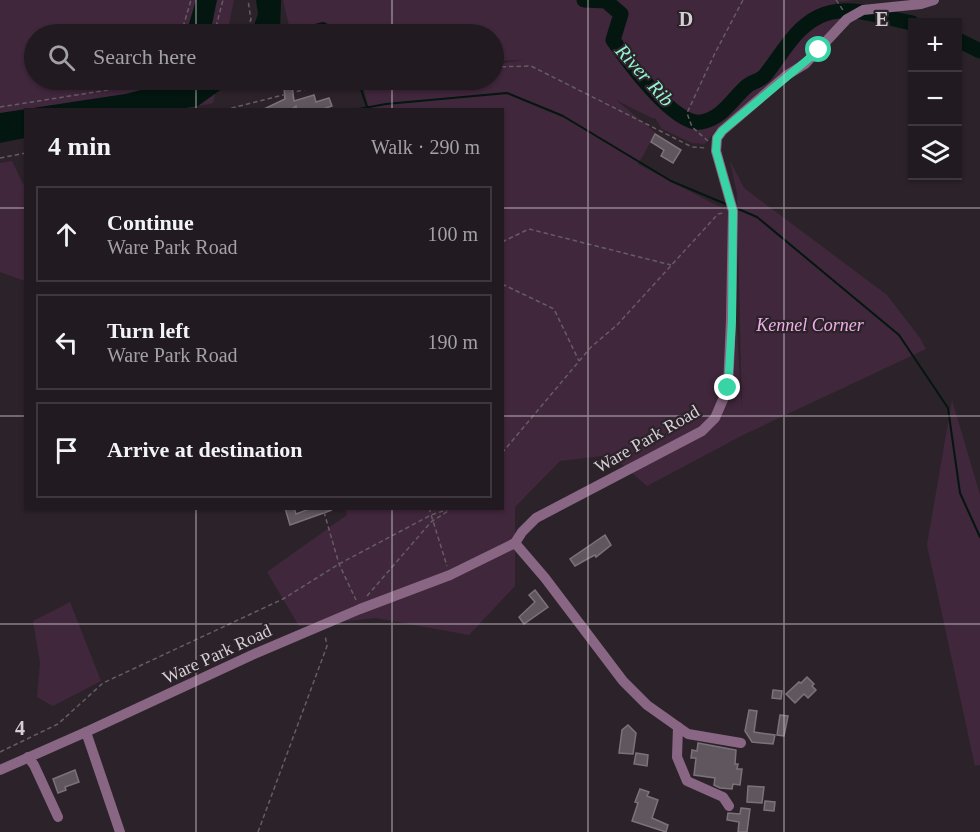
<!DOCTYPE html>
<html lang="en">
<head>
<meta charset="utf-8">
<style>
	body { margin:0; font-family:"Times New Roman",serif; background:#2d272d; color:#f1f3f6 }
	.controls { position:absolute; right:18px; top:18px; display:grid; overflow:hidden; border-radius:0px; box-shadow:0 2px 4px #0004 }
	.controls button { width:54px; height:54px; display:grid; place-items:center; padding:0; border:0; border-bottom:2px solid #3e383e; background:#211a20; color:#f1f3f6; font:30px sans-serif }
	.stop { position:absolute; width:18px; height:18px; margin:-14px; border:4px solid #39d4a5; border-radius:50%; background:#fff }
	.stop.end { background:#39d4a5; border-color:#fff; box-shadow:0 2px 6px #0008 }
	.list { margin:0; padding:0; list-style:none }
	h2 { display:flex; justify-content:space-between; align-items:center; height:78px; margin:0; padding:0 24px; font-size:26px }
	h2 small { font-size:20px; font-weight:400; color:#a2a1a5 }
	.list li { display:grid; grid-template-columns:39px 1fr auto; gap:18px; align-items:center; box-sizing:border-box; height:96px; margin:0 12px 12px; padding:0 12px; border:2px solid #3e383e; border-radius:0px }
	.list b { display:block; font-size:22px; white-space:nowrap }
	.list p { margin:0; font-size:20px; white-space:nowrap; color:#a2a1a5 }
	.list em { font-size:20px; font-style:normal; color:#a2a1a5 }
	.icon { flex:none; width:33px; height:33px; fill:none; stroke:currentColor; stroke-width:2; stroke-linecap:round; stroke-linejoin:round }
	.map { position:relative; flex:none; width:980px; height:832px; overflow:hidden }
	.search { position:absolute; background:#211a20; box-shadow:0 2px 4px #0004; left:24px; top:24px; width:480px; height:66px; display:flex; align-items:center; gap:15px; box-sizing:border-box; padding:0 21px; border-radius:33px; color:#a2a1a5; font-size:22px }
	.panel { position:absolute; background:#211a20; box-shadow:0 2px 4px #0004; left:24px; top:108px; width:480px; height:402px; border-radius:0px }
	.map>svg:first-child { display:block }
	.green { fill:#40273c }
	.water { fill:#03160f }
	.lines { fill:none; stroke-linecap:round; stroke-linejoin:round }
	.stream { stroke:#03160f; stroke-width:2 }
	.river { stroke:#03160f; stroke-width:15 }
	.building { fill:#60565e; stroke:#7c727a; stroke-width:1.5 }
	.path { stroke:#655d63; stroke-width:1.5; stroke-dasharray:4.5 3; stroke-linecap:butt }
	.minor { stroke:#896784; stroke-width:10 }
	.route { stroke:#39d4a5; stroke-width:8 }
	.grid { fill:none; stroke:#d5cfd4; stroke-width:1.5; stroke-opacity:0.55 }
	.labels { text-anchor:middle; stroke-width:4.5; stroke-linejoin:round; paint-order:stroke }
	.park-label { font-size:18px; font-style:italic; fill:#f0aee6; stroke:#2c232a }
	.street-label { font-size:18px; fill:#d5cfd4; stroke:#2c232a }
	.water-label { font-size:20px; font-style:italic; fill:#93f5d0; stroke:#2c232a }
	.grid-label { font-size:20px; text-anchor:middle; font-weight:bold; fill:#d5cfd4; stroke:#2c232a; stroke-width:4.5; stroke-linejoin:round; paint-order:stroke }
</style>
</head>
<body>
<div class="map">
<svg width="980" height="832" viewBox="0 0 980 832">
	<rect width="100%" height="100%" fill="#2c232a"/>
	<g class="green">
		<path d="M0,0H234L227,34H34V80H218L213,103L180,110H26L25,138L0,143Z"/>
		<path d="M283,0H854L835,2L841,20L813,50L716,130L705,144L692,143L662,129L655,118H652L616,100L656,133L638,164L716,205L729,209L742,411L737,194L730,161L744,188L887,295L920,338L926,349L743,435L647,486L611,455L560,461L515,507V586L469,635L376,618L299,626L267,572L347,515L345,509L502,508V110L369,109L361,80H494V64L525,60L494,61V34H291Z"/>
		<path d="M12,161L25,188V281L0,272V163Z"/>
		<path d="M952,400L980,495V765L975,766L927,545Z"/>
		<path d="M70,602L101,681L53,706L37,697L40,663L33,621Z"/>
	</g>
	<g class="water">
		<path d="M196,0H217L210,34H186Z"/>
		<path d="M256,0H281L280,34H251L258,14Z"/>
		<path d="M166,80H234L198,106L180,109L26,110L25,138L0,143V113L125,94L157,86Z"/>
	</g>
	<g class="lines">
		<g class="stream">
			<path d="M279,34L323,23L341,31L343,34"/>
			<path d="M358,80L367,107"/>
			<path d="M353,110L386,104L507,93L563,116L671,181L728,205"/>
			<path d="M736,208L757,217L899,335L948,408L960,493L980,537"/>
		</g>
		<g class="river">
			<path d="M584,0L606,1L621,14L613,40C626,59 675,127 701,122C722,119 732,99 747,86C753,81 761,81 766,74C782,54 794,29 818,17C847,2 883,18 912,23"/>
			<path d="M958,40L980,51"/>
		</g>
	</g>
	<g class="building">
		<path d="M292,86L294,101L314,95L316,102L329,98L332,106L320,110H297L296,106L290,110H262L285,99L284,87Z"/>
		<path d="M655,134L681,150L673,163L661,156L664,150L651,142Z"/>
		<path d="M285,508H294L296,514L312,508L332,510L290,525Z"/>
		<path d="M605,535L611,545L596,557L595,555L589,558L575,566L570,559Z"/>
		<path d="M535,590L548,607L524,624L519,617L535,602L529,595Z"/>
		<path d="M807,677L814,684L812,686L816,690L808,698L804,694L795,703L786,694L799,682L801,683Z"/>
		<path d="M773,690L782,691L781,699L772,698Z"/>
		<path d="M749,710L757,711L754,732L775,735L773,744L752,742L745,731Z"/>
		<path d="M780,715L788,716L784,736L777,735Z"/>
		<path d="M628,725L636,733L633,754L619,753L622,730Z"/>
		<path d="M698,743L736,750L735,764H738L737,769H742L740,785L733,784L732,789L720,788L714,785L715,778L694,775L696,758H691L692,750L697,751Z"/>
		<path d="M636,753L648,755L647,766L634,764Z"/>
		<path d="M75,770L79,782L65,787L66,790L58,793L53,779Z"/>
		<path d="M748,786L764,787L762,803L747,802Z"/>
		<path d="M640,789L649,792L647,796L658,800L652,818L668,825L666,832L632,821L638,803L635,802Z"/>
		<path d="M765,801L775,802L774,811L764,810Z"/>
		<path d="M741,808L750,809L747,832H738L739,822L727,820L728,813L740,814Z"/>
	</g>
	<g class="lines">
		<g class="path">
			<path d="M836,0L843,10"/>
			<path d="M181,34L191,0"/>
			<path d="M214,34L223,0"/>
			<path d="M241,34L251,20L248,0"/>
			<path d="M494,67L531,66L692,147L706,148"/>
			<path d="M0,107L140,85L155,80"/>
			<path d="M224,110L342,80"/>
			<path d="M708,141L692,127L687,113L714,55L743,0"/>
			<path d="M0,158L26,153"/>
			<path d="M502,242L529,229L671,265"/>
			<path d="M502,284L554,309L579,361"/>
			<path d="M502,453L591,347L617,325L718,214L723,213"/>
			<path d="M429,508L447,566"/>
			<path d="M324,512L339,564L356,600"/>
			<path d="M367,596L431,522L448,511"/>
			<path d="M0,752L58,724L103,683L283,599L339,564L431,515L452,508"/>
			<path d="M258,832L327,646L325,635"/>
		</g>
		<g class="minor">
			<path d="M515,543L522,532L536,518L702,431L715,418L728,388L731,320L733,211L716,151L717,138L722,131L787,75L805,64L847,19L863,10L921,4L934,0"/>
			<path d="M515,543L545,578L623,681L647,705L688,734L741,743"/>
			<path d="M678,727L677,757L687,781L723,797L729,806"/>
			<path d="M86,732L120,832"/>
			<path d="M28,757L34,765L58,817"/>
			<path d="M0,770L86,732L252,655L360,609L450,575L515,543"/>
		</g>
	</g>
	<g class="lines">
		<path class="route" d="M728,388L732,320L733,211L716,151L717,138L722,131L819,50"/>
	</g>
	<path class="grid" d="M196,0V34M392,0V34M588,0V832M784,0V832M196,80V110M392,80V110M0,208H26M502,208H980M0,416H26M502,416H980M196,508V832M392,508V832M0,624H980"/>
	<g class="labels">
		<g class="park-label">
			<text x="810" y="331">Kennel Corner</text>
		</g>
		<g class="street-label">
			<text transform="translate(647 439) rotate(-30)" y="6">Ware Park Road</text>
			<text transform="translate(217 654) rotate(-25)" y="6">Ware Park Road</text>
		</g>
		<g class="water-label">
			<text transform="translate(645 75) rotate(48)" y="7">River Rib</text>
		</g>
	</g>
	<g class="grid-label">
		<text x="686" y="26">D</text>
		<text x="882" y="26">E</text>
		<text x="20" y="735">4</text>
	</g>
</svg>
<div class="controls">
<button>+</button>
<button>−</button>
<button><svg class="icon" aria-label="layers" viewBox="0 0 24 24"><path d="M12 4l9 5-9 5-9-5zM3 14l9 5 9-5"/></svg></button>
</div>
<div class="stop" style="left:819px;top:50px"></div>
<div class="stop end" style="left:728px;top:388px"></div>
<div class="search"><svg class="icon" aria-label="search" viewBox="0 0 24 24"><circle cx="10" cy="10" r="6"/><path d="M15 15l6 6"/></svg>Search here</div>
<section class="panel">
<h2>4 min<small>Walk · 290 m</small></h2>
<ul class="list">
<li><svg class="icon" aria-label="ahead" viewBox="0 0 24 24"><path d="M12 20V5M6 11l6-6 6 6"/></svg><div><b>Continue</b><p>Ware Park Road</p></div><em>100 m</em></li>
<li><svg class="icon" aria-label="left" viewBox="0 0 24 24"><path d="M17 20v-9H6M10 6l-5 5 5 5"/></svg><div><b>Turn left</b><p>Ware Park Road</p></div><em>190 m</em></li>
<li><svg class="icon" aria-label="arrive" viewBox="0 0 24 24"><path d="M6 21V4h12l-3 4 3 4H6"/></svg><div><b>Arrive at destination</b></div></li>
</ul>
</section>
</div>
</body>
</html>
